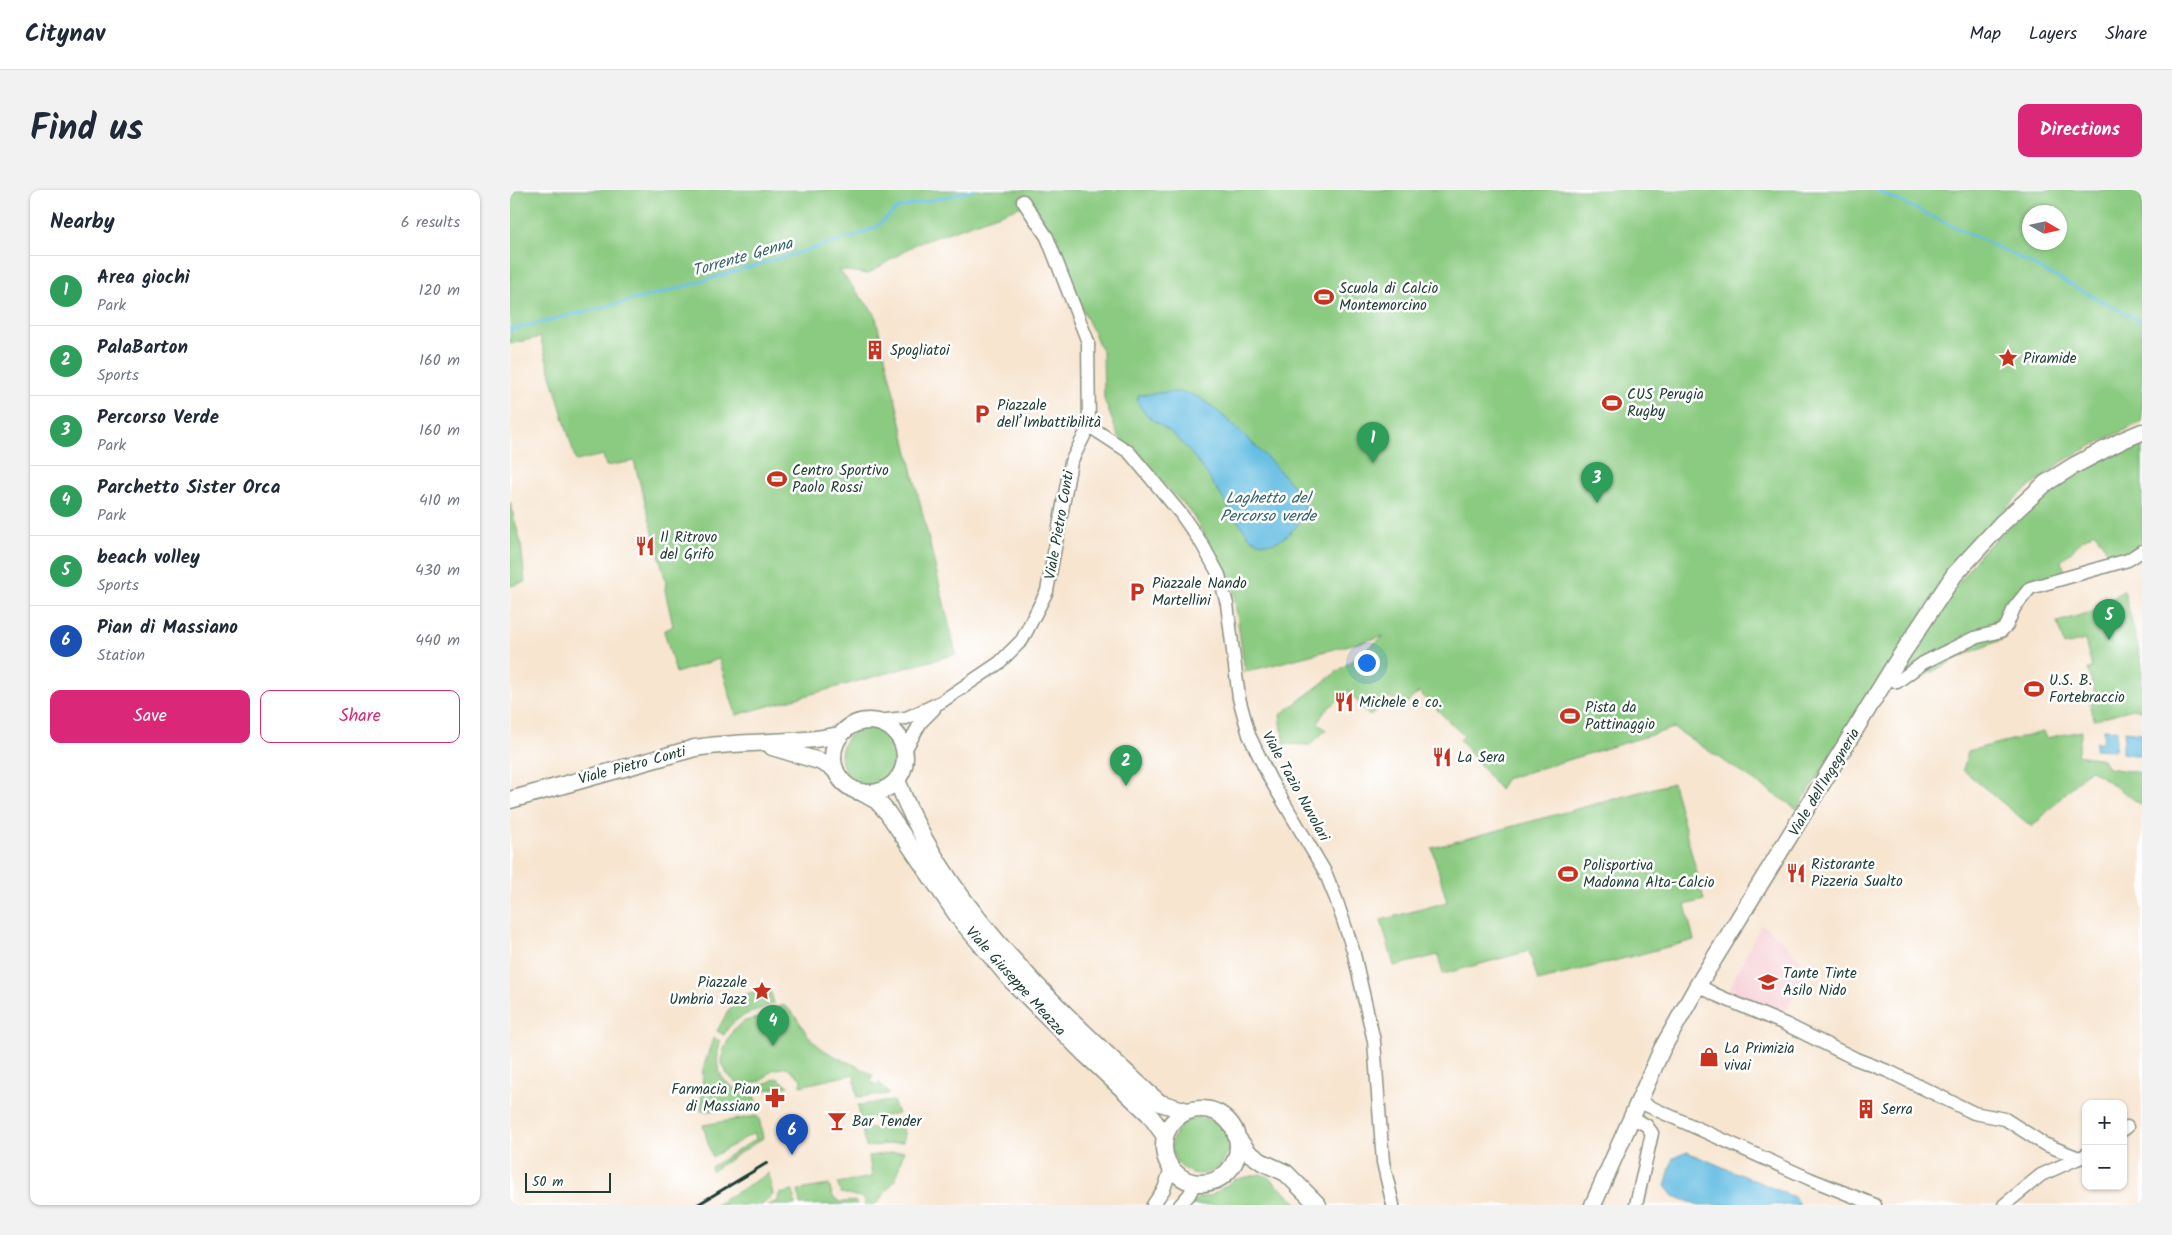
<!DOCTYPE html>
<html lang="en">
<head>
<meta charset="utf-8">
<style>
	body { margin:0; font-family:Kalam,sans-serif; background:#f2f2f3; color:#1f2937 }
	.controls { position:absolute; right:15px; bottom:15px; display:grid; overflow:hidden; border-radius:10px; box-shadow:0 1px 4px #0004 }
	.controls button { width:45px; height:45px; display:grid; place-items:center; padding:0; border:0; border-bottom:1px solid #e0e1e3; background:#fff; color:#1f2937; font:25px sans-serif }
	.compass { position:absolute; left:1512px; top:15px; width:45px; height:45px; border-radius:50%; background:#fff; box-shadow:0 1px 4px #0004; rotate:99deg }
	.scale { position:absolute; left:15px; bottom:12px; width:86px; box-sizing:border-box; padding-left:5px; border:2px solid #1f3d34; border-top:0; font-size:14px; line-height:18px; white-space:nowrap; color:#1f3d34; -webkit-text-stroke:4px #fff; paint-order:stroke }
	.you { position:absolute; left:856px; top:472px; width:18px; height:18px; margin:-12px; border:4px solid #fff; border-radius:50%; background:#1a73e8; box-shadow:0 0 0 8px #1a73e833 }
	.badge { display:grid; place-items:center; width:32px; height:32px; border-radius:50%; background:#db2777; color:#fff; font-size:16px; font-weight:700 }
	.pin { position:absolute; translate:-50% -41px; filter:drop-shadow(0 1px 2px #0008) }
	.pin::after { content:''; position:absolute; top:26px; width:18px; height:15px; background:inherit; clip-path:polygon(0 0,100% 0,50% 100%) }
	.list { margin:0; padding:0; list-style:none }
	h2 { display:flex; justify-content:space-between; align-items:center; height:65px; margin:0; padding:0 20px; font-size:21px }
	h2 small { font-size:16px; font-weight:400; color:#747a83 }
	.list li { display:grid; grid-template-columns:32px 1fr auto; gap:15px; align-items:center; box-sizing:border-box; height:70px; padding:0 20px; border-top:1px solid #e0e1e3 }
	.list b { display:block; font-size:19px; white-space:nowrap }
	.list p { margin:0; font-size:16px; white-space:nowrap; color:#747a83 }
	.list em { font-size:16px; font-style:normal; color:#747a83 }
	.actions { display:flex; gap:10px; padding:15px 20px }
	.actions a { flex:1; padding:11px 0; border:1px solid #db2777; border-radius:10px; text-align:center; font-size:18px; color:#db2777 }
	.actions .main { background:#db2777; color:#fff }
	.map { position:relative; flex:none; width:1632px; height:1015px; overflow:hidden; border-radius:10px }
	header { display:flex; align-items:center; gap:30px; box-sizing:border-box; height:70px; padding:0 25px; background:#fff; border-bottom:1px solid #e0e1e3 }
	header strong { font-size:24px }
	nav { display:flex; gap:28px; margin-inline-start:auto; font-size:18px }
	.intro { display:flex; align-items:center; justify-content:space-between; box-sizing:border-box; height:120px; padding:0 30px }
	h1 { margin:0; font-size:35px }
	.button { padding:12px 22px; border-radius:10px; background:#db2777; color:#fff; font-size:18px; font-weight:700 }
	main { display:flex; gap:30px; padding:0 30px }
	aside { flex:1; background:#fff; border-radius:10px; box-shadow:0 1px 4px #0004 }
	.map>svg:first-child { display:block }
	.built { fill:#f6cfd6 }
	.green { fill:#8bcb81; stroke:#55845a; fill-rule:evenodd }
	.water { fill:#66bee3; stroke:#427e8c }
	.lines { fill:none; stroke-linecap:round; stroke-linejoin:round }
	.stream { stroke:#66bee3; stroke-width:3 }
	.minor-casing { stroke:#8b9182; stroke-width:15 }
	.tertiary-casing { stroke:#8b9182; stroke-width:19 }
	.minor { stroke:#fff; stroke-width:12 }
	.tertiary { stroke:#fff; stroke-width:16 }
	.rail { stroke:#1f3d34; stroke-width:3 }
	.labels { text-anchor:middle; stroke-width:5; stroke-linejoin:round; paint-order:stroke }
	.poi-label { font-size:15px; fill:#1f3d34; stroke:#fff; text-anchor:start }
	.street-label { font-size:15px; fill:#1f3d34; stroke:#fff }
	.water-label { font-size:16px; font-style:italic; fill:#346469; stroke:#fff }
</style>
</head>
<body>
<header>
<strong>Citynav</strong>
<nav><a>Map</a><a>Layers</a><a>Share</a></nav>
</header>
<div class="intro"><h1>Find us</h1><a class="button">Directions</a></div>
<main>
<aside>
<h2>Nearby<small>6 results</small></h2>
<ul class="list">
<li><span class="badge" style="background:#2e9e5b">1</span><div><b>Area giochi</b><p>Park</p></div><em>120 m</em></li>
<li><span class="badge" style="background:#2e9e5b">2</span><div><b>PalaBarton</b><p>Sports</p></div><em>160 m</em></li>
<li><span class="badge" style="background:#2e9e5b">3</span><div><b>Percorso Verde</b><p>Park</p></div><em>160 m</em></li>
<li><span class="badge" style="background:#2e9e5b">4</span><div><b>Parchetto Sister Orca</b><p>Park</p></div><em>410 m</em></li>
<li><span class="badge" style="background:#2e9e5b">5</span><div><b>beach volley</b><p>Sports</p></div><em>430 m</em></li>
<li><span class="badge" style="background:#1a4fb4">6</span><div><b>Pian di Massiano</b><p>Station</p></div><em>440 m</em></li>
</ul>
<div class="actions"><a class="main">Save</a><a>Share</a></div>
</aside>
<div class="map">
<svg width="1632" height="1015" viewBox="0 0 1632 1015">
	<rect width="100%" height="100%" fill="#fff"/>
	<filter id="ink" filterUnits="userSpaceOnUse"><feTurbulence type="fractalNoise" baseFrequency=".02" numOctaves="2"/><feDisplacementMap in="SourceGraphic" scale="10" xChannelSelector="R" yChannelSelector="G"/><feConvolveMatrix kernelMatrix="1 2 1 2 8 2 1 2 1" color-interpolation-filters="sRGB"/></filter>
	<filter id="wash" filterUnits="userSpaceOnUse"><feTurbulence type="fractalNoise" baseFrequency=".0096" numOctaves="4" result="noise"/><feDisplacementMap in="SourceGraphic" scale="20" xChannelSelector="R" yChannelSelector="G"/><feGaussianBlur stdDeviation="1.12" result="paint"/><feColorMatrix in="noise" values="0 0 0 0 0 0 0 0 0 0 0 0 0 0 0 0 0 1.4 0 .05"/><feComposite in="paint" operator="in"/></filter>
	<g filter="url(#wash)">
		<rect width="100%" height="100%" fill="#f7e5d0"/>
		<path class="built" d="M1251,734L1271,749L1300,780L1272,827L1217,803Z"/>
		<g class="green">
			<path d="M0,0H1632V232L1585,254L1552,272L1508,306L1446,371L1287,619L1164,538L995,589L990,600L950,550L954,546L909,502L891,518L880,507L862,525H858L839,501L815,521L808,532L816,540L800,555L774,554L770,525L874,446L735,482L722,390L680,321L608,246L594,209L593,163L549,68L515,15L404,55L358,84L329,80L365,124L446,464L226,525L209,469L166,483L154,441L163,436L155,400L156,392L124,271L96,276L93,265L66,271L30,147L0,154ZM1520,22H1550V52H1520Z"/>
			<path d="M1632,250V351L1614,368L1603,370L1585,342L1574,349L1551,371L1556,383L1520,394L1508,401L1492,434L1496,448L1449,467L1406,491L1392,479L1433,414L1470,364L1522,314L1572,279Z"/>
			<path d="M0,312L11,354L15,392L0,396Z"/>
			<path d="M1614,400L1632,474V520L1622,519L1584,530L1580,514L1587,512L1578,479L1582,478L1575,450L1554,455L1547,432L1585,421Z"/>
			<circle cx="360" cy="566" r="29"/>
			<path d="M1572,541L1567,565L1593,569L1598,578L1632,583V615L1580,579L1522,637L1453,580L1458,561L1533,542L1536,548Z"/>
			<path d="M1163,593L1194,710L1175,715L1184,750L1028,791L1019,761L933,784L928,765L884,776L871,730L937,712L922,658Z"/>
			<path d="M254,799L261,803L264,813C245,821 223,826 214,845L207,841C221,816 224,805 254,799Z"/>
			<path d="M273,815C288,824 291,838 302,850C319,868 344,872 363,885L360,890L365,895L370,893L379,904L347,907L344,884L290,896L291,889L277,877L262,880L252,891L234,894L224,891L217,884L212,873L213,861L223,840L235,831L252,827Z"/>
			<path d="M203,848L210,851C207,867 204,883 219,894C223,897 228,900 233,900C245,899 256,893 267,888L279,896L243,902L247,916L243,919L191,921L193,879Z"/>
			<path d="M383,911L388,924L350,929L348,915Z"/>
			<path d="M246,926L249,928L253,948L202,981L201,977L246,949L244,943L202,967L193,935Z"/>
			<circle cx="690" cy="956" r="28"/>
			<path d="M391,933L394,943L393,952L356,957L352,940Z"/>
			<path d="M394,961L385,990L366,1014L355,1015V1010L350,1007L331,1003L327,993L362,987L359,966Z"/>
			<path d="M259,983L263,1005L252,1015H205Z"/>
			<path d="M750,984L758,987L789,1015H680L688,1008L702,1005L724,990Z"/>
			<path d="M319,995L323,1007L330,1012L345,1011L347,1014L290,1015L288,1000Z"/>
			<path d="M283,1001L285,1015H258L268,1011L269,1004Z"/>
		</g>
		<g class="water">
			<path d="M658,202C669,202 679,202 688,207C706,215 791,297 795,315C798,326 784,340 776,346C764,355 755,355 741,349C715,316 696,276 666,247C652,234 635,229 627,211L629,205Z"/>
			<path d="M1594,539L1607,540L1605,560L1585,559L1586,552H1593Z"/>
			<path d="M1615,541L1632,543V566L1612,563Z"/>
			<path d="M1177,962L1284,1007L1290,1015H1189L1163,1006L1155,996L1163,968Z"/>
		</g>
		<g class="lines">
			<g class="stream">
				<path d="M1366,0L1504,65L1632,132"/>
				<path d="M0,140L155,102L345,46L366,37L388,18L464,0"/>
			</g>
		</g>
	</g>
	<g filter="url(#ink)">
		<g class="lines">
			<defs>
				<g id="minor">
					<path d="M579,236L619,262L671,324L692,354L709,385L717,414L729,508L739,545L760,589L815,682L826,709L843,760L864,851L873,972L883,1015"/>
					<path d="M1378,486L1387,492L1413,473L1433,463L1464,448L1491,441L1497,435L1504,418L1520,398L1618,370L1632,361"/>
					<path d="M366,531L396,528L414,520L431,512L489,473L512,450L537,401L561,272L579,236L578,152L537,47L513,11"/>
					<path d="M395,560L411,532L424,519"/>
					<path d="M1188,795L1206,805L1275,834L1346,869L1380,882L1464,923L1495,929L1534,954L1569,968L1576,965"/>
					<path d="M1127,911L1300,989L1365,1015"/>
					<path d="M1120,927L1136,935L1142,943L1126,1015"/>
					<path d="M1613,940L1617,937"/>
					<path d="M643,1015L654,999L661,978"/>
					<path d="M670,1015L679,1005L686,992"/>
					<path d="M1494,1015L1531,985L1569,968"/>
				</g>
				<g id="tertiary">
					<circle cx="359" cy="567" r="36"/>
					<path d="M262,557L309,571L325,579"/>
					<path d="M387,590C432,713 542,813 636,901L650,913L677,921"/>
					<path d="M351,602L367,611L377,622L449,728L501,790L575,864L639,924L655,946"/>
					<path d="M0,610L185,558C232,550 282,555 330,545"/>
					<circle cx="691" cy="956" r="37"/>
					<path d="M726,946L739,963L752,972L776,983L808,1015"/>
					<path d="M1083,1015L1152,859L1188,795L1384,476L1444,385L1492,333L1536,293L1565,275L1613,250L1632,242"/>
				</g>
			</defs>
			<use href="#minor" class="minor-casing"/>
			<use href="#tertiary" class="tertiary-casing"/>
			<use href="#minor" class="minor"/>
			<use href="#tertiary" class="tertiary"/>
			<path class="rail" d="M187,1015L257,973"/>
		</g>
	</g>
	<defs>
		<symbol id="stadium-bare" viewBox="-9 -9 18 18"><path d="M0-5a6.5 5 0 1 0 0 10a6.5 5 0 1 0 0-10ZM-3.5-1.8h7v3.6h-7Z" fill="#c8321e" stroke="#fff" stroke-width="2.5" paint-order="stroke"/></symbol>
		<symbol id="building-bare" viewBox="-9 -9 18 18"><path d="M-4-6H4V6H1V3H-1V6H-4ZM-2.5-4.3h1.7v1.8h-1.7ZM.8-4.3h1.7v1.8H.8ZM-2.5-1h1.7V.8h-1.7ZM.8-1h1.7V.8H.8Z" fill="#c8321e" stroke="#fff" stroke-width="2.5" paint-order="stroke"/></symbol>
		<symbol id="sight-bare" viewBox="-9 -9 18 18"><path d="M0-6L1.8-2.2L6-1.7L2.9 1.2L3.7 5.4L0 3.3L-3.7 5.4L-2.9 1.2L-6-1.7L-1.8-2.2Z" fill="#c8321e" stroke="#fff" stroke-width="2.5" paint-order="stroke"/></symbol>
		<symbol id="parking-bare" viewBox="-9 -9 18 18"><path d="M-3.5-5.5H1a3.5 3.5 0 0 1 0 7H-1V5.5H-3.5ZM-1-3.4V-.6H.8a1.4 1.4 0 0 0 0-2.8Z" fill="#c8321e" stroke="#fff" stroke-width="2.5" paint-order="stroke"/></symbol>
		<symbol id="restaurant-bare" viewBox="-9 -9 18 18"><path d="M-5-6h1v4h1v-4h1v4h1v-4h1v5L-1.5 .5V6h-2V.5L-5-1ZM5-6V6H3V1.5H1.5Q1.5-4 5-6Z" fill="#c8321e" stroke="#fff" stroke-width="2.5" paint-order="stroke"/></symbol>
		<symbol id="school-bare" viewBox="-9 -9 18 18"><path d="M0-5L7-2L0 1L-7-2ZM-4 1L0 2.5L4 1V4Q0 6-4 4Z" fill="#c8321e" stroke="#fff" stroke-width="2.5" paint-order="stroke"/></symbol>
		<symbol id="shop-bare" viewBox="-9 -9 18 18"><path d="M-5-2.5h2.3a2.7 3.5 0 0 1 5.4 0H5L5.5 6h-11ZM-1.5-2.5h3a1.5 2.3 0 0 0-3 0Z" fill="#c8321e" stroke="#fff" stroke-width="2.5" paint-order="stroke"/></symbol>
		<symbol id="pharmacy-bare" viewBox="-9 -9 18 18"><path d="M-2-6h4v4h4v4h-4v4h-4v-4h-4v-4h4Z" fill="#c8321e" stroke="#fff" stroke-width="2.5" paint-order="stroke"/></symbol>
		<symbol id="bar-bare" viewBox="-9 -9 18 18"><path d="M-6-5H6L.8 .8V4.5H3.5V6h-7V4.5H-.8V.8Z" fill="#c8321e" stroke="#fff" stroke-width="2.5" paint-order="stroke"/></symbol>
	</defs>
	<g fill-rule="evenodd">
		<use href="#stadium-bare" x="800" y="93" width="28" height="28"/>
		<use href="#building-bare" x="351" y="146" width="28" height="28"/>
		<use href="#sight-bare" x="1484" y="154" width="28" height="28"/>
		<use href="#stadium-bare" x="1088" y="199" width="28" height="28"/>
		<use href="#parking-bare" x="458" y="210" width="28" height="28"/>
		<use href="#stadium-bare" x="253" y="275" width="28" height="28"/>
		<use href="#restaurant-bare" x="121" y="342" width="28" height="28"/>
		<use href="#parking-bare" x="613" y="388" width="28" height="28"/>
		<use href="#stadium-bare" x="1510" y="485" width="28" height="28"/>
		<use href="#restaurant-bare" x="820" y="498" width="28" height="28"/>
		<use href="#stadium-bare" x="1046" y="512" width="28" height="28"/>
		<use href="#restaurant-bare" x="918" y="553" width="28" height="28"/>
		<use href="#restaurant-bare" x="1272" y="669" width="28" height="28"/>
		<use href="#stadium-bare" x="1044" y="670" width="28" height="28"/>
		<use href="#school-bare" x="1244" y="778" width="28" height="28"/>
		<use href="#sight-bare" x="238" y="787" width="28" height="28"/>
		<use href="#shop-bare" x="1185" y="853" width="28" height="28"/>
		<use href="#pharmacy-bare" x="251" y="894" width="28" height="28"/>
		<use href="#building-bare" x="1342" y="905" width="28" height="28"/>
		<use href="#bar-bare" x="313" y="917" width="28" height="28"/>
	</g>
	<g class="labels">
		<g class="poi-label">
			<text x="829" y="103">Scuola di Calcio<tspan x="829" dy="17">Montemorcino</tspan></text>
			<text x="380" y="165">Spogliatoi</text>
			<text x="1513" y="173">Piramide</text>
			<text x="1117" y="209">CUS Perugia<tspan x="1117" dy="17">Rugby</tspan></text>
			<text x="487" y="220">Piazzale<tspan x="487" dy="17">dell’Imbattibilità</tspan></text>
			<text x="282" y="285">Centro Sportivo<tspan x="282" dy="17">Paolo Rossi</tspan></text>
			<text x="150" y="352">Il Ritrovo<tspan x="150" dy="17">del Grifo</tspan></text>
			<text x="642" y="398">Piazzale Nando<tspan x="642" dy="17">Martellini</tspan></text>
			<text x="1539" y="495">U.S. B.<tspan x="1539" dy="17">Fortebraccio</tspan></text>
			<text x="849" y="517">Michele e co.</text>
			<text x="1075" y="522">Pista da<tspan x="1075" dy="17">Pattinaggio</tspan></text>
			<text x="947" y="572">La Sera</text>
			<text x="1301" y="679">Ristorante<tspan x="1301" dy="17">Pizzeria Sualto</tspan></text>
			<text x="1073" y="680">Polisportiva<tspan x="1073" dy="17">Madonna Alta-Calcio</tspan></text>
			<text x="1273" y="788">Tante Tinte<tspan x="1273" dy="17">Asilo Nido</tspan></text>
			<text x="237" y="797" text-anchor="end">Piazzale<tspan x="237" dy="17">Umbria Jazz</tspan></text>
			<text x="1214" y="863">La Primizia<tspan x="1214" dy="17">vivai</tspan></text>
			<text x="250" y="904" text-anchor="end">Farmacia Pian<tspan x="250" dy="17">di Massiano</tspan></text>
			<text x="1371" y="924">Serra</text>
			<text x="342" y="936">Bar Tender</text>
		</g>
		<g class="street-label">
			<text transform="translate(549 335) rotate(-80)" y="5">Viale Pietro Conti</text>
			<text transform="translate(122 575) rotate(-15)" y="5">Viale Pietro Conti</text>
			<text transform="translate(1314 592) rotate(-59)" y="5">Viale dell'Ingegneria</text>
			<text transform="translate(786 596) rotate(61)" y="5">Viale Tazio Nuvolari</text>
			<text transform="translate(506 791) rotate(48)" y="5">Viale Giuseppe Meazza</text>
		</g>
		<g class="water-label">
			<text transform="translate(232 66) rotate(-16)" y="6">Torrente Genna</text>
			<text x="758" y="313">Laghetto del<tspan x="758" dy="18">Percorso verde</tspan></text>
		</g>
	</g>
</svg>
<div class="controls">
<button>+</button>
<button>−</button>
</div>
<svg class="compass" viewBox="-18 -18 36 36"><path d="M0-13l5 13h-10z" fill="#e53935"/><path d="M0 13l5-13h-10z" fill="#747a83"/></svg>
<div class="scale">50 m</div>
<div class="you"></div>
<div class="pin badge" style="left:863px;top:273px;background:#2e9e5b">1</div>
<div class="pin badge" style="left:616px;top:596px;background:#2e9e5b">2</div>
<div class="pin badge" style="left:1087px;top:313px;background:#2e9e5b">3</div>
<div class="pin badge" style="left:263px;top:856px;background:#2e9e5b">4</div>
<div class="pin badge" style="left:1599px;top:450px;background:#2e9e5b">5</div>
<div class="pin badge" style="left:282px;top:965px;background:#1a4fb4">6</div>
</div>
</main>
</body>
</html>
